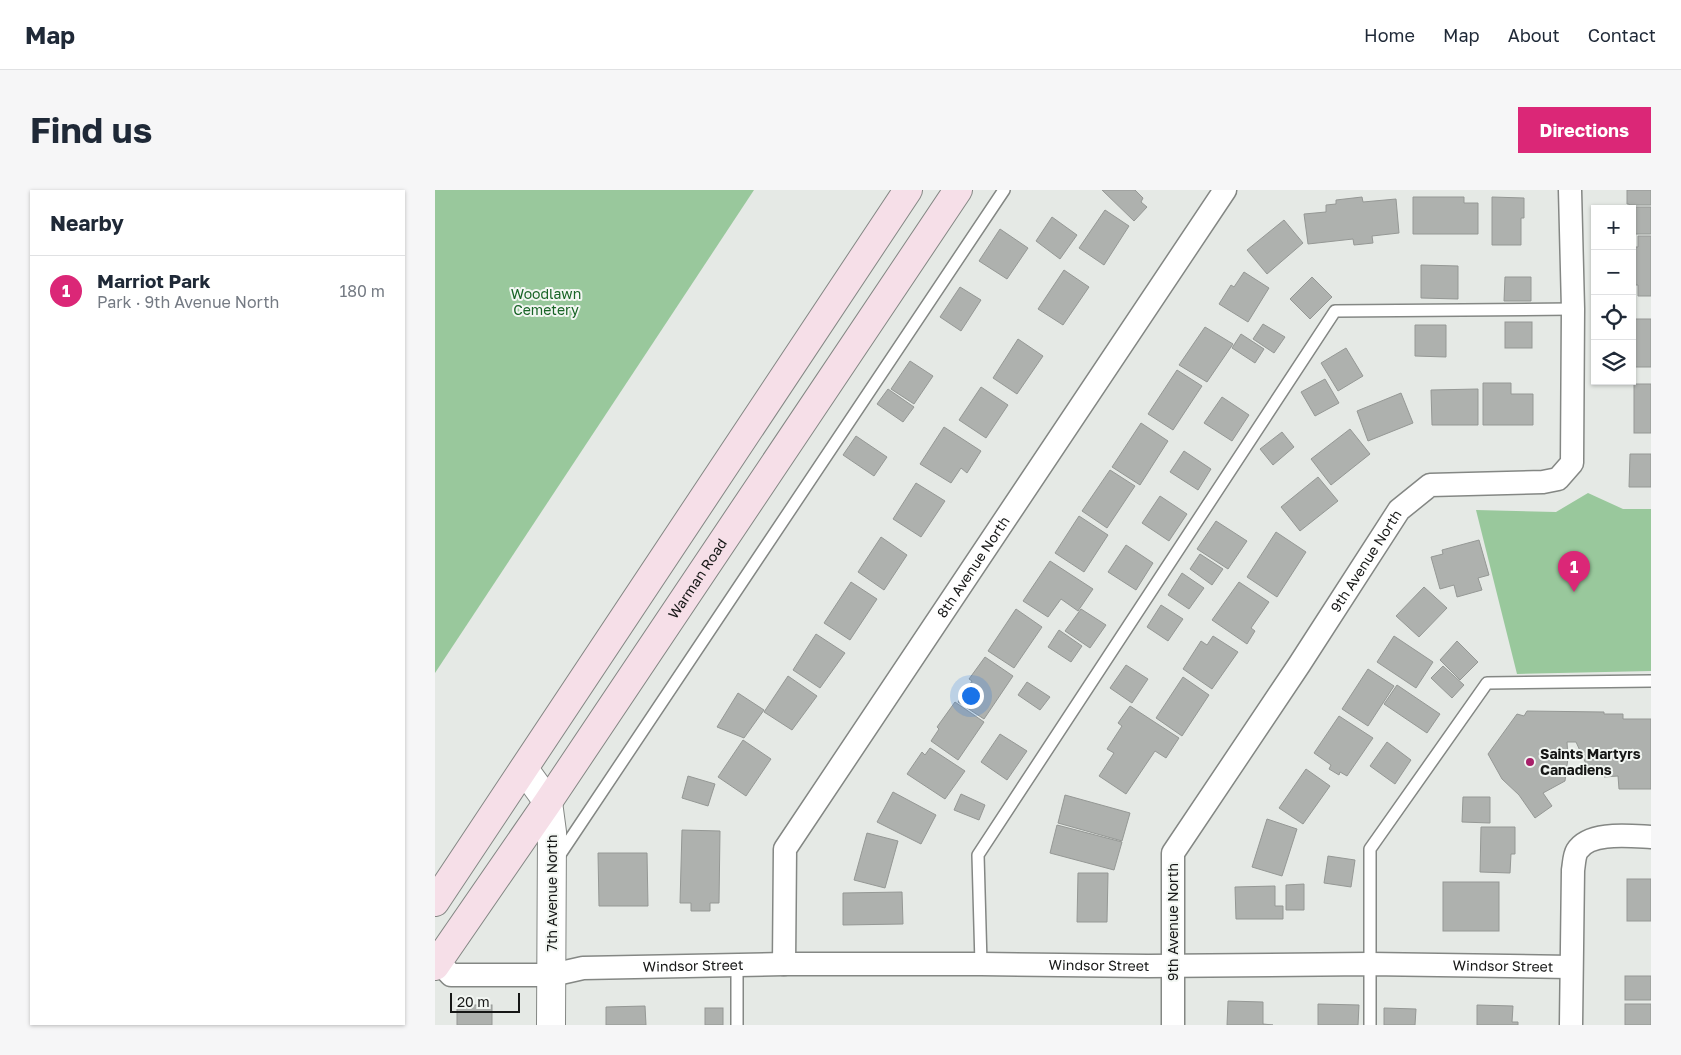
<!DOCTYPE html>
<html lang="en">
<head>
<meta charset="utf-8">
<style>
	body { margin:0; font-family:"Golos Text",sans-serif; background:#f6f6f7; color:#1f2937 }
	.controls { position:absolute; right:15px; top:15px; display:grid; overflow:hidden; border-radius:0px; box-shadow:0 1px 4px #0004 }
	.controls button { width:45px; height:45px; display:grid; place-items:center; padding:0; border:0; border-bottom:1px solid #e0e1e3; background:#fff; color:#1f2937; font:25px sans-serif }
	.scale { position:absolute; left:15px; bottom:12px; width:70px; box-sizing:border-box; padding-left:5px; border:2px solid #161716; border-top:0; font-size:14px; line-height:18px; white-space:nowrap; color:#161716; -webkit-text-stroke:4px #f2f6f2; paint-order:stroke }
	.you { position:absolute; left:535px; top:505px; width:18px; height:18px; margin:-12px; border:4px solid #fff; border-radius:50%; background:#1a73e8; box-shadow:0 0 0 8px #1a73e833 }
	.badge { display:grid; place-items:center; width:32px; height:32px; border-radius:50%; background:#db2777; color:#fff; font-size:16px; font-weight:700 }
	.pin { position:absolute; translate:-50% -41px; filter:drop-shadow(0 1px 2px #0008) }
	.pin::after { content:''; position:absolute; top:26px; width:18px; height:15px; background:inherit; clip-path:polygon(0 0,100% 0,50% 100%) }
	.list { margin:0; padding:0; list-style:none }
	h2 { display:flex; justify-content:space-between; align-items:center; height:65px; margin:0; padding:0 20px; font-size:21px }
	h2 small { font-size:16px; font-weight:400; color:#747a83 }
	.list li { display:grid; grid-template-columns:32px 1fr auto; gap:15px; align-items:center; box-sizing:border-box; height:70px; padding:0 20px; border-top:1px solid #e0e1e3 }
	.list b { display:block; font-size:19px; white-space:nowrap }
	.list p { margin:0; font-size:16px; white-space:nowrap; color:#747a83 }
	.list em { font-size:16px; font-style:normal; color:#747a83 }
	.icon { flex:none; width:28px; height:28px; fill:none; stroke:currentColor; stroke-width:2; stroke-linecap:round; stroke-linejoin:round }
	.map { position:relative; flex:none; width:1216px; height:835px; overflow:hidden; border-radius:0px }
	header { display:flex; align-items:center; gap:30px; box-sizing:border-box; height:70px; padding:0 25px; background:#fff; border-bottom:1px solid #e0e1e3 }
	header strong { font-size:24px }
	nav { display:flex; gap:28px; margin-inline-start:auto; font-size:18px }
	.intro { display:flex; align-items:center; justify-content:space-between; box-sizing:border-box; height:120px; padding:0 30px }
	h1 { margin:0; font-size:35px }
	.button { padding:12px 22px; border-radius:0px; background:#db2777; color:#fff; font-size:18px; font-weight:700 }
	main { display:flex; gap:30px; padding:0 30px }
	aside { flex:1; background:#fff; border-radius:0px; box-shadow:0 1px 4px #0004 }
	.map>svg:first-child { display:block }
	.green { fill:#99c89c }
	.building { fill:#aeb1ae; stroke:#959895 }
	.lines { fill:none; stroke-linecap:round; stroke-linejoin:round }
	.service-casing { stroke:#848784; stroke-width:14 }
	.minor-casing { stroke:#848784; stroke-width:25 }
	.tertiary-casing { stroke:#848784; stroke-width:30 }
	.secondary-casing { stroke:#848784; stroke-width:30 }
	.service { stroke:#fff; stroke-width:11 }
	.minor { stroke:#fff; stroke-width:22 }
	.tertiary { stroke:#fff; stroke-width:28 }
	.secondary { stroke:#f6dfe8; stroke-width:28 }
	.poi-dot { fill:#a72069; stroke:#f2f6f2; stroke-width:2 }
	.labels { text-anchor:middle; stroke-width:4; stroke-linejoin:round; paint-order:stroke }
	.park-label { font-size:14px; fill:#186426; stroke:#f2f6f2 }
	.street-label { font-size:14px; fill:#161716; stroke:#f2f6f2 }
	.poi-label { font-size:14px; font-weight:bold; fill:#161716; stroke:#f2f6f2; text-anchor:start }
</style>
</head>
<body>
<header>
<strong>Map</strong>
<nav><a>Home</a><a>Map</a><a>About</a><a>Contact</a></nav>
</header>
<div class="intro"><h1>Find us</h1><a class="button">Directions</a></div>
<main>
<aside>
<h2>Nearby<small></small></h2>
<ul class="list">
<li><span class="badge">1</span><div><b>Marriot Park</b><p>Park · 9th Avenue North</p></div><em>180 m</em></li>
</ul>
</aside>
<div class="map">
<svg width="1216" height="835" viewBox="0 0 1216 835">
	<rect width="100%" height="100%" fill="#e5e9e5"/>
	<g class="green">
		<path d="M0,0H319L0,483Z"/>
		<path d="M1153,303L1188,319H1216V481L1082,484L1041,320L1121,322Z"/>
	</g>
	<g class="building">
		<path d="M667,0H700L708,8L706,12L712,17L699,31Z"/>
		<path d="M1192,0H1216V15H1194V14H1192Z"/>
		<path d="M927,7L928,12L961,9L964,43L937,46L938,53L919,55L918,49L873,54L869,24L891,22V15L901,14V10Z"/>
		<path d="M978,7H1029V13H1043V44H978Z"/>
		<path d="M1057,7L1089,8V28H1086V55H1057Z"/>
		<path d="M1192,17H1216V44H1197V19H1192Z"/>
		<path d="M670,20L694,36L669,75L644,58Z"/>
		<path d="M617,27L642,45L625,69L601,51Z"/>
		<path d="M849,30L868,53L832,84L812,60Z"/>
		<path d="M565,39L593,58L572,89L544,71Z"/>
		<path d="M1203,46H1216V106H1203V95H1197V57H1203Z"/>
		<path d="M986,75L1023,76V109L986,108Z"/>
		<path d="M629,80L654,97L628,135L603,119Z"/>
		<path d="M809,82L834,98L813,132L784,114L796,95L799,97Z"/>
		<path d="M877,87L897,107L875,129L855,109Z"/>
		<path d="M1070,87H1096V111H1069Z"/>
		<path d="M525,97L546,110L526,141L505,127Z"/>
		<rect x="1198" y="129" width="18" height="48"/>
		<rect x="1070" y="132" width="27" height="26"/>
		<path d="M828,134L850,147L839,163L818,149Z"/>
		<path d="M980,135H1011V167L980,166Z"/>
		<path d="M770,137L798,154L772,192L744,175Z"/>
		<path d="M806,144L829,159L820,173L797,158Z"/>
		<path d="M583,149L608,166L582,204L558,188Z"/>
		<path d="M911,158L928,186L903,201L886,173Z"/>
		<path d="M475,171L498,186L479,214L456,199Z"/>
		<path d="M742,180L767,196L738,240L713,224Z"/>
		<path d="M890,189L904,213L880,226L866,202Z"/>
		<path d="M1048,193H1076V204H1098V235H1048Z"/>
		<rect x="1199" y="194" width="17" height="49"/>
		<path d="M546,197L573,215L551,248L524,230Z"/>
		<path d="M453,199L479,217L468,232L442,214Z"/>
		<path d="M1043,199V235H997L996,200Z"/>
		<path d="M966,203L978,233L933,251L922,221Z"/>
		<path d="M787,207L814,225L797,251L769,233Z"/>
		<path d="M706,233L733,251L705,295L677,277Z"/>
		<path d="M509,237L546,261L532,283L526,278L516,293L485,274Z"/>
		<path d="M915,239L935,264L896,295L876,269Z"/>
		<path d="M847,242L859,257L838,275L825,259Z"/>
		<path d="M421,246L452,267L439,286L408,265Z"/>
		<path d="M749,261L776,279L763,300L735,282Z"/>
		<path d="M1195,264H1216V297H1194Z"/>
		<path d="M675,280L700,296L672,338L647,321Z"/>
		<path d="M883,287L903,311L865,341L846,317Z"/>
		<path d="M481,293L510,311L486,347L458,329Z"/>
		<path d="M725,306L752,324L734,351L707,333Z"/>
		<path d="M644,326L673,345L649,382L620,363Z"/>
		<path d="M781,331L812,351L793,379L762,359Z"/>
		<path d="M841,342L871,362L842,407L812,387Z"/>
		<path d="M446,347L472,365L449,400L423,382Z"/>
		<path d="M1044,350L1054,385L1043,388L1047,400L1022,407L1019,395L1005,399L996,367L1008,364L1007,360Z"/>
		<path d="M691,355L718,373L701,400L673,382Z"/>
		<path d="M765,364L788,379L777,395L755,379Z"/>
		<path d="M615,371L658,399L643,421L626,409L613,427L588,411Z"/>
		<path d="M747,383L769,398L754,419L733,405Z"/>
		<path d="M416,392L442,409L415,450L389,433Z"/>
		<path d="M804,392L834,412L816,438L820,441L812,454L777,430Z"/>
		<path d="M989,397L1012,418L984,447L961,426Z"/>
		<path d="M726,415L748,429L733,451L712,437Z"/>
		<path d="M581,419L607,437L579,478L553,461Z"/>
		<path d="M646,419L671,435L655,458L630,441Z"/>
		<path d="M624,440L647,456L636,472L613,457Z"/>
		<path d="M381,444L410,463L385,498L358,480Z"/>
		<path d="M778,446L803,462L777,499L748,479L766,451L772,455Z"/>
		<path d="M959,446L998,472L981,498L942,472Z"/>
		<path d="M1022,451L1043,472L1025,490L1005,470Z"/>
		<path d="M550,467L578,486L549,529L523,512L537,491L534,489Z"/>
		<path d="M691,475L713,489L697,513L675,498Z"/>
		<path d="M1008,476L1029,495L1017,508L996,488Z"/>
		<path d="M933,479L959,496L933,536L907,519Z"/>
		<path d="M353,486L382,506L357,540L329,522Z"/>
		<path d="M748,487L774,505L747,546L721,528Z"/>
		<path d="M592,492L615,507L605,520L583,505Z"/>
		<path d="M962,495L1005,524L992,543L949,514Z"/>
		<path d="M303,503L329,520L309,548L282,537Z"/>
		<path d="M520,512L549,532L523,570L496,551L504,539L502,537Z"/>
		<path d="M695,516L744,548L731,568L720,561L691,604L664,586L679,563L672,559L687,536L683,533Z"/>
		<path d="M1092,521L1169,522V524H1188V529H1216V599H1184L1183,586L1169,587L1168,576H1152L1141,552H1132L1133,568L1130,591L1108,603L1117,616L1100,628L1084,605L1067,589L1053,564L1082,524L1089,526Z"/>
		<path d="M904,526L938,548L912,586L905,582L904,585L894,579L896,575L879,563Z"/>
		<path d="M565,544L592,561L572,590L546,572Z"/>
		<path d="M308,550L336,569L311,606L283,587Z"/>
		<path d="M952,552L976,570L960,594L935,576Z"/>
		<path d="M495,558L530,581L510,609L472,584L487,562L490,565Z"/>
		<path d="M871,579L895,596L868,634L844,618Z"/>
		<path d="M253,586L280,594L273,616L247,608Z"/>
		<path d="M458,602L501,625L486,654L442,632Z"/>
		<path d="M526,604L550,615L544,630L519,620Z"/>
		<path d="M630,605L695,623L687,651L623,633Z"/>
		<path d="M1028,607H1055V633L1027,632Z"/>
		<path d="M832,629L862,639L847,686L817,677Z"/>
		<path d="M622,635L687,652L679,680L615,663Z"/>
		<path d="M1046,637H1080V664H1076L1075,683L1045,682Z"/>
		<path d="M247,640L285,641L284,713H275V721H256V713H245Z"/>
		<path d="M432,643L463,651L450,698L419,690Z"/>
		<path d="M163,663H212L213,716H164Z"/>
		<path d="M893,666L920,670L916,697L889,693Z"/>
		<path d="M643,683H673L672,732H642Z"/>
		<rect x="1192" y="689" width="24" height="42"/>
		<rect x="1008" y="692" width="56" height="49"/>
		<path d="M869,694V720H851V695Z"/>
		<path d="M840,696V716H848V729H801L800,697Z"/>
		<path d="M467,702L468,734L408,735V703Z"/>
		<rect x="1190" y="786" width="26" height="24"/>
		<path d="M793,811L828,812V834L838,835H792Z"/>
		<path d="M883,814L924,815L923,835H883Z"/>
		<rect x="1190" y="814" width="26" height="21"/>
		<rect x="22" y="815" width="35" height="20"/>
		<path d="M1042,815L1078,816L1077,832H1083V835H1042Z"/>
		<path d="M210,816L211,835H171V817Z"/>
		<rect x="270" y="818" width="18" height="17"/>
		<path d="M949,818L981,819L980,835H949Z"/>
	</g>
	<g class="lines">
		<defs>
			<g id="service">
				<path d="M122,669L569,0"/>
				<path d="M546,774L543,665L900,121L1138,119"/>
				<path d="M302,835V776"/>
				<path d="M935,835V659L1052,493L1216,491"/>
			</g>
			<g id="minor">
				<path id="s1" d="M3,771L16,785H117L148,778L349,774H546L713,776L934,774L1136,777"/>
				<path id="s2" d="M349,774L350,659L790,0"/>
				<path id="s3" d="M738,835V663L864,475L964,320L995,295L1108,292L1123,289L1137,273L1138,119L1135,0"/>
				<path d="M1136,835L1138,680C1139,675 1139,666 1142,661C1154,641 1195,646 1216,647"/>
			</g>
			<path id="tertiary" d="M89,579L113,612L117,642L116,835"/>
			<g id="secondary">
				<path d="M0,712L473,0"/>
				<path id="s4" d="M0,776L113,612L523,0"/>
			</g>
		</defs>
		<use href="#service" class="service-casing"/>
		<use href="#minor" class="minor-casing"/>
		<use href="#tertiary" class="tertiary-casing"/>
		<use href="#secondary" class="secondary-casing"/>
		<use href="#service" class="service"/>
		<use href="#minor" class="minor"/>
		<use href="#tertiary" class="tertiary"/>
		<use href="#secondary" class="secondary"/>
	</g>
	<circle class="poi-dot" cx="1095" cy="572" r="5"/>
	<g class="labels">
		<g class="park-label">
			<text x="111" y="109">Woodlawn<tspan x="111" dy="16">Cemetery</tspan></text>
		</g>
		<g class="street-label">
			<text dy="5" stroke="none"><textPath href="#s3" startOffset="522">9th Avenue North</textPath></text>
			<text dy="5" stroke="none"><textPath href="#s2" startOffset="454">8th Avenue North</textPath></text>
			<text dy="5" stroke="none"><textPath href="#s4" startOffset="468">Warman Road</textPath></text>
			<text transform="translate(117 703) rotate(-90)" y="5">7th Avenue North</text>
			<text transform="translate(738 732) rotate(-90)" y="5">9th Avenue North</text>
			<text dy="5" stroke="none"><textPath href="#s1" startOffset="668">Windsor Street</textPath></text>
			<text dy="5" stroke="none"><textPath href="#s1" startOffset="262">Windsor Street</textPath></text>
			<text dy="5" stroke="none"><textPath href="#s1" startOffset="1072">Windsor Street</textPath></text>
		</g>
		<g class="poi-label">
			<text x="1105" y="569">Saints Martyrs<tspan x="1105" dy="16">Canadiens</tspan></text>
		</g>
	</g>
</svg>
<div class="controls">
<button>+</button>
<button>−</button>
<button><svg class="icon" aria-label="locate" viewBox="0 0 24 24"><circle cx="12" cy="12" r="6"/><path d="M12 2v4M12 18v4M2 12h4M18 12h4"/></svg></button>
<button><svg class="icon" aria-label="layers" viewBox="0 0 24 24"><path d="M12 4l9 5-9 5-9-5zM3 14l9 5 9-5"/></svg></button>
</div>
<div class="scale">20 m</div>
<div class="you"></div>
<div class="pin badge" style="left:1139px;top:402px">1</div>
</div>
</main>
</body>
</html>
